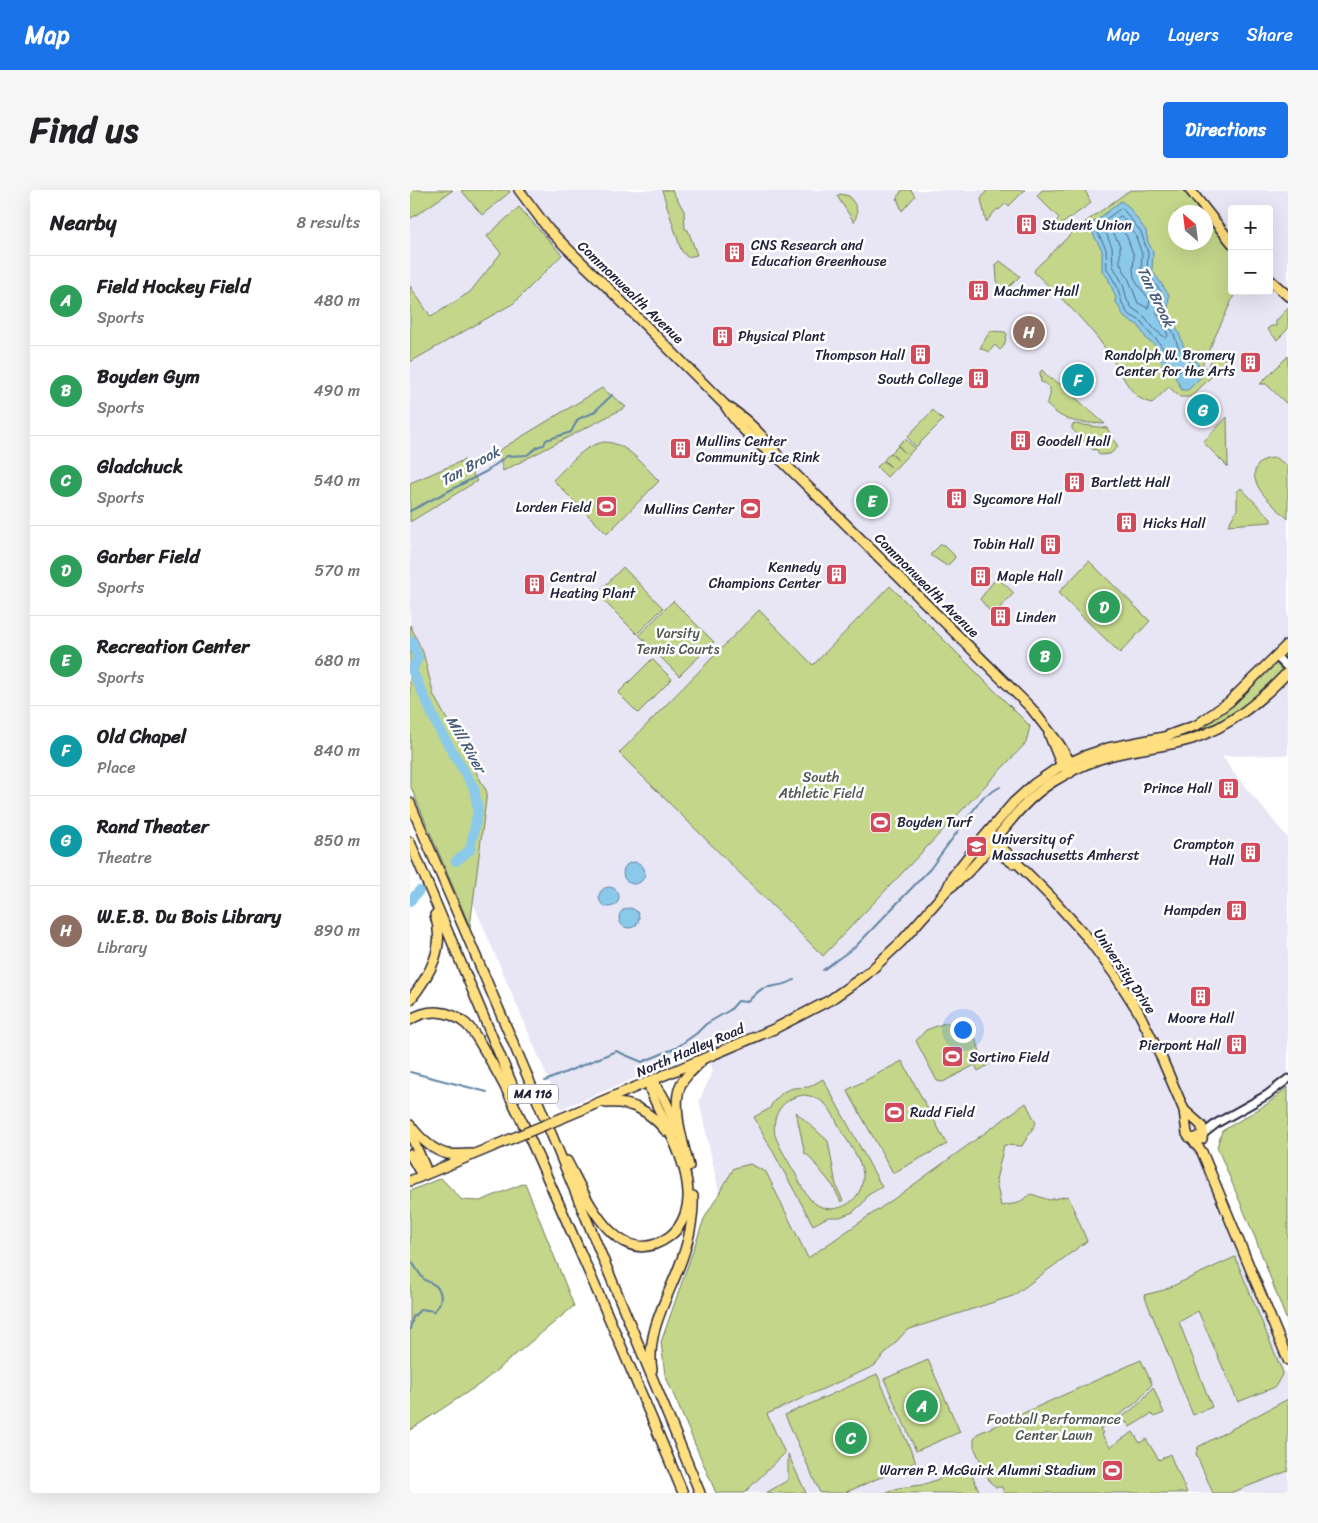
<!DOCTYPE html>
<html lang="en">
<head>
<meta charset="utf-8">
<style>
	body { margin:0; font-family:Sriracha,sans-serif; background:#f6f6f6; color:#202124 }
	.controls { position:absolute; right:15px; top:15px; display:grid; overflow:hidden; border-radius:5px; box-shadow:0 5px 20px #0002 }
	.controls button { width:45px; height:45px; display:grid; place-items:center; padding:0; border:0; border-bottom:1px solid #e0e0e0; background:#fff; color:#202124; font:25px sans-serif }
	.compass { position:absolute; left:758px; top:15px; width:45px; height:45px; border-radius:50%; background:#fff; box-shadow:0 5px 20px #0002; rotate:332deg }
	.you { position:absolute; left:552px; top:839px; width:18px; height:18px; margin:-12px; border:4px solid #fff; border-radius:50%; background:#1a73e8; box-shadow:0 0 0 8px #1a73e833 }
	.badge { display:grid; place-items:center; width:32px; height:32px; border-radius:50%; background:#1a73e8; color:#fff; font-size:16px; font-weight:700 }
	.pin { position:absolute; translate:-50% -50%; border:2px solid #fff; box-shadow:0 1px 5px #0006 }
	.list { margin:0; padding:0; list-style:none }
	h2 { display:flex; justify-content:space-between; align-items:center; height:65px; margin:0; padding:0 20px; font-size:21px }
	h2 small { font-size:16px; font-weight:400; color:#757577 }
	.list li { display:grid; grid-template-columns:32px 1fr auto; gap:15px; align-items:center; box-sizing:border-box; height:90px; padding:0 20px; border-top:1px solid #e0e0e0 }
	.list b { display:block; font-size:19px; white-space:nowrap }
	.list p { margin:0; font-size:16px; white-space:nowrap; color:#757577 }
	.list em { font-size:16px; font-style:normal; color:#757577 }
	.map { position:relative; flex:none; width:878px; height:1303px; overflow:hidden; border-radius:5px }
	header { display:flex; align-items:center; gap:30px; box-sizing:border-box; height:70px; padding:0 25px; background:#1a73e8; color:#fff }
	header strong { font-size:24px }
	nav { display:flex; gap:28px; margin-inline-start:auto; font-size:18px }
	.intro { display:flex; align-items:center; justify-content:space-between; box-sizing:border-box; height:120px; padding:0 30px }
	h1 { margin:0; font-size:35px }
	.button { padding:12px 22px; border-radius:5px; background:#1a73e8; color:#fff; font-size:18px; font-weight:700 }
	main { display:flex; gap:30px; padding:0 30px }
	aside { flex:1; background:#fff; border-radius:5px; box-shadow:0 5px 20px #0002 }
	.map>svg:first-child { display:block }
	.built { fill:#e8e6f5; fill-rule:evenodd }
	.green { fill:#c4d68a; stroke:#737c62; fill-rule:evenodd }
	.water { fill:#8bc9eb; stroke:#6186a5 }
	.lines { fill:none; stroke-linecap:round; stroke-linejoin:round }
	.shore { stroke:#4c6581; stroke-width:1 }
	.stream { stroke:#6186a5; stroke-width:2 }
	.river { stroke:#8bc9eb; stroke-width:10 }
	.minor-casing { stroke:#22223b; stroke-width:11 }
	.major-casing { stroke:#22223b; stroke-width:12 }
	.minor { stroke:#fff; stroke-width:7 }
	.major { stroke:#ffdf80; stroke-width:9 }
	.major-bridge-casing { stroke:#22223b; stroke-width:12; stroke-linecap:butt }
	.major-bridge { stroke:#ffdf80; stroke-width:9 }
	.labels { text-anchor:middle; stroke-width:5; stroke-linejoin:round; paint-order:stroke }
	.shield { fill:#fff; stroke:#646476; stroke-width:1 }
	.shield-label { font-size:12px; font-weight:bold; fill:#22223b }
	.poi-label { font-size:14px; fill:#22223b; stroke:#fff; text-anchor:start }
	.street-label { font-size:14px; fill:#22223b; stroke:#fff }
	.park-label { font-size:14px; fill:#535853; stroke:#fff }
	.water-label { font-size:15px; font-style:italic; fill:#475c79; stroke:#fff }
</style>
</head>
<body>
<header>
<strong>Map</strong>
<nav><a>Map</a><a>Layers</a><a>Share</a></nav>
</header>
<div class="intro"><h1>Find us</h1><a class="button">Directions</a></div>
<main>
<aside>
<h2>Nearby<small>8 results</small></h2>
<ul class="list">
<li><span class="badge" style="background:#2e9e5b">A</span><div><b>Field Hockey Field</b><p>Sports</p></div><em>480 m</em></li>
<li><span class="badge" style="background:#2e9e5b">B</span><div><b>Boyden Gym</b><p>Sports</p></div><em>490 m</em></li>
<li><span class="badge" style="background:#2e9e5b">C</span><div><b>Gladchuck</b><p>Sports</p></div><em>540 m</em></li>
<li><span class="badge" style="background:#2e9e5b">D</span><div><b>Garber Field</b><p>Sports</p></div><em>570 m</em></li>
<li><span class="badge" style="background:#2e9e5b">E</span><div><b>Recreation Center</b><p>Sports</p></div><em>680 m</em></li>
<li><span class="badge" style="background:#0f9aa8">F</span><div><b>Old Chapel</b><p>Place</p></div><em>840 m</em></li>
<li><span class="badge" style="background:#0f9aa8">G</span><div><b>Rand Theater</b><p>Theatre</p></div><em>850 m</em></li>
<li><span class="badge" style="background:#8d6e63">H</span><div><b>W.E.B. Du Bois Library</b><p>Library</p></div><em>890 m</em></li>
</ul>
</aside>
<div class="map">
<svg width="878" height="1303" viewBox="0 0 878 1303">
	<rect width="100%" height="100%" fill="#fff"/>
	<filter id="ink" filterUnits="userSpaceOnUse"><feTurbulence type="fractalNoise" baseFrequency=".02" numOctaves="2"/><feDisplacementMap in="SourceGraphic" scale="10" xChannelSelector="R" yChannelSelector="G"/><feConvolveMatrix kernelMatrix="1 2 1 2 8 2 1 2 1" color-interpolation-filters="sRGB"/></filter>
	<g filter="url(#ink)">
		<path class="built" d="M0,0H878V565L812,566L823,582L878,648V885L842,911L805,931L789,954L792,977L878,1188V1303H320L311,1011L289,911L303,881L295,859L151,919L0,565ZM822,19H859V101H822ZM766,22H796V52H766Z"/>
		<g class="green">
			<path d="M0,0H43L0,29Z"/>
			<path d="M51,0H99L100,2L72,25Z"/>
			<path d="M252,0H262L274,21L275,39L278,40L287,65L277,67L271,60Z"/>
			<path d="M492,0H501L505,6L492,21L487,8Z"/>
			<path d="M577,0H615L599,16L596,13L589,20L587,19L576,32L571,9Z"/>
			<path d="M632,0H675L681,13L649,36L645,32L649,28L627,6Z"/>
			<path d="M720,0H773L790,22H766V52H796V30L822,61V101H826L792,175L797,179C801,167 812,160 824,160L805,180H798L803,185L781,207H770L759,197L742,213C723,210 715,190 706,175C685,139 654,111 624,82L625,79L667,38Z"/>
			<path d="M430,4L439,6C446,16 450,20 444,32L427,6Z"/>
			<path d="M109,17L152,65L104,113L0,172V96L21,127L60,102L91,63L77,46Z"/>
			<path d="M590,71L610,86L591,105L588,104L586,75Z"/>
			<path d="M878,118V139L867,150L857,139L861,136H866V131Z"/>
			<path d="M580,141L595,142L597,144L594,156L590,160L585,155L579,162L570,158Z"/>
			<path d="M878,166V215L856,194H850Z"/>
			<path d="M632,180L641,190L642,189L650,194L695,234C668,232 656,234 636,214C642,205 643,195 631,192L630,182Z"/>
			<path d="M192,198L216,217L93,281L88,261Z"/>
			<path d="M523,220L533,230L506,257L497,247Z"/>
			<path d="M817,227L818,277L793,252Z"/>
			<path d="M665,234L697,238L708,257L700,264L690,265L686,259L683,260L662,239V235Z"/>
			<path d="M495,249L505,258L477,287L467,277L473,271L481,277L474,270L480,263L488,270L481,263L488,256L495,263L488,255Z"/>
			<path d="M195,252C218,253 234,276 249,291L197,344L143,290C158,276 174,254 195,252Z"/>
			<path d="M866,268L878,276V329C866,317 834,293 848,275C853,269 859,268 866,268Z"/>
			<path d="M54,270L67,291L0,332V293Z"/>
			<path d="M831,298L861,329V332L818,335L827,320V302Z"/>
			<path d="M531,354L534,355L545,366L544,369L537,376L520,365Z"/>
			<path d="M679,371L740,431L710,463L648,403Z"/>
			<path d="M213,377L253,418L227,444L187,404Z"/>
			<path d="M587,387L604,403L583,425L570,409Z"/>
			<path d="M480,396L620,536L616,553L413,766L209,563L349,420L403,475Z"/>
			<path d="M263,411L304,452L269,486L229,445Z"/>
			<path d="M0,435L13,462L24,506L77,602L60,737L0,595Z"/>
			<path d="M242,469L262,489L228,523L208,503Z"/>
			<path d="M866,472L873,477V483L826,524L795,541L760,550L797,533L811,524Z"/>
			<path d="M535,833C558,834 570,848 571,871L577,868L580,874L568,881L565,875L533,892L527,891L506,851L516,840Z"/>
			<path d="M492,871L537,954L483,983L437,900Z"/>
			<path d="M413,889L472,997L458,1005L453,1013L443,1022L430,1027H418L403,1035L344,927L359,919L364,911L373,902L383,898L399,897ZM394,905C417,908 421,921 431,940C437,951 452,971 453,984C455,1013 420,1031 400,1009C394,1002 390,993 386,985C379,972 370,959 365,945C361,924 373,908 394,905Z"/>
			<path d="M878,897V1134L846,1050L807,957L812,941L857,914Z"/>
			<path d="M616,913L626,933L612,956L594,955L586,990L591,1016L608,1013L621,1004L639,1010L658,1006L677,1051L603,1106L497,1140L464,1176L357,1224L375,1263L334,1303H306L255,1185L251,1152L294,1029L324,978L340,974L356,982L398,1068L488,1006Z"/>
			<path d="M386,922L418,951L426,995L433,1011L431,1012L423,996L397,964H395Z"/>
			<path d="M31,988L52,1010L70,1011L115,993L164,1116L70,1194L0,1240V1001Z"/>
			<path d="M825,1067L873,1183L865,1197L828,1212L788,1121L769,1132L802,1217L783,1225L734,1105L754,1100Z"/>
			<path d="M518,1170L550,1242L506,1261L474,1189Z"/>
			<path d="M731,1170L742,1194L727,1212L690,1239L693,1243L691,1244L700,1257L723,1242L730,1253L736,1249L749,1270L760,1264L767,1282H768L777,1303H594L592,1297H586L580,1292L564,1257V1250L567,1244Z"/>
			<path d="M467,1184L506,1272L434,1303H410L375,1225Z"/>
			<path d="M743,1197L754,1223L744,1227L741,1224L720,1237L716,1232H714L712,1227L730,1213Z"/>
			<path d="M878,1209V1281L820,1303H803L786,1264L788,1257Z"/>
			<path d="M378,1264L396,1303H356L378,1290Z"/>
			<path d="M559,1278L570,1303H475L488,1298L512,1295Z"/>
		</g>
		<g class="water">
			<path d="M711,11L718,16L736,41L738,52L743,62L742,80L759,105L758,120L761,127L769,143L773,155L795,183L778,200H772L763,183L754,178L752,172L747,166L749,160L742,152L737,150L728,135L715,128L705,110L706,108L698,88L692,81V60L684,46L682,34Z"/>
			<circle cx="224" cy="683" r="11"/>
			<circle cx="199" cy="707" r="10"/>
			<circle cx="219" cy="728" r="10"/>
		</g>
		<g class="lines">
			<g class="shore">
				<path d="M712,18L731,42L738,63L737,82L754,106L753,121L756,129L764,144L768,157L780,171L781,176L780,178L768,181L758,175L753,165V158L746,149L741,145L731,131L718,124L712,113L707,96L697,79L696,59L689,45L687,36Z"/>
				<path d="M711,26L725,44L732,64L731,84L735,91L748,108L747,123L758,145L756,148L745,140L735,127L722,118L717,110L713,94L703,76L702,57L694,38Z"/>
				<path d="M708,38H711L717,47L724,66L723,80L724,87L728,95L740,110L738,118L728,113L719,90L710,73V56L703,42Z"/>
			</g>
			<g class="stream">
				<path d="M0,321L77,281L97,266L117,265L129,256L134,255L136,250L161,242L168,229L183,223L202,205"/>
				<path d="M413,780L446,756L520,679L573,607L590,597"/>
				<path d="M0,882L77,902"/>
				<path d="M135,891L206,861L232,872L266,858L287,843L296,834L320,820L328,811L336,812C342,809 346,802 352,799C362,795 373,797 384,790"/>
				<path d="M0,1070C6,1076 9,1085 15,1090C18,1092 23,1093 26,1096C34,1104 31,1114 24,1121L11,1119L3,1127L0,1139"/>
			</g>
			<g class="river">
				<path d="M0,450L2,451L8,468L2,480L29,539L64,598L68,620L60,660L46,671"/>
				<path d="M0,711L9,701"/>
			</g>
			<defs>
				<g id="minor">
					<path d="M866,466L878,478"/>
					<path d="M793,944L807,933L857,905L878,889"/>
				</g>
				<g id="major">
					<path d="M109,0L139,40L162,63L195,95L315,215C337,228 356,249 371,270L621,518L649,554L660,572V583"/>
					<path d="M780,0L822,53"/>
					<path d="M859,89L878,106"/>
					<path d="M316,217C328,237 349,256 369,269"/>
					<path d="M639,544L652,576L656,579"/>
					<path d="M0,613L114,878L290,1303"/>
					<path d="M581,647L640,706L676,746L705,785L728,821L752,869L774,920L777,944L780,948L784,949L792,945"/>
					<path d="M0,652L107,906"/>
					<path d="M575,653L603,673"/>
					<path d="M538,699C579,670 598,619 644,591C662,580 684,570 703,565C729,558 756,557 782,549C821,536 850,511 878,482"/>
					<path d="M0,810C20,785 36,757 25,725"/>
					<path d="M0,830C18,818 40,820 56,834C66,843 72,857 79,868C102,907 119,946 137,987C184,1092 229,1197 273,1303"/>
					<path d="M241,891C256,904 261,926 268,943"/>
					<path d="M196,913C222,911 239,921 256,941"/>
					<path d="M774,920L791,935L793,941L792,949"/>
					<path d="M152,928L364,839L420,810L457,784L491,752L536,701L543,686L568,654L604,612L624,594L649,577L674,566L698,558L754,547L787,535L819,512L878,454"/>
					<path d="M0,935C9,947 22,960 37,964C45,965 54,964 61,964"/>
					<path d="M0,943L15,977L14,985"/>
					<path d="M782,949L792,962L878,1170"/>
					<path d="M0,964L9,980L14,985"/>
					<path d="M157,971C176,1006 207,1085 260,1046C273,1036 279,1018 278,1002C276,965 253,933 240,899L241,891"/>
					<path d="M279,976C273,953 261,915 271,894C276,885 283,879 290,873"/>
					<path d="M0,991L103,948"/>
					<path d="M242,1180C236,1144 256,1111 269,1077C278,1054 284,1031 283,1006"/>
				</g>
			</defs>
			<use href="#minor" class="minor-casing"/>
			<use href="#major" class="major-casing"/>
			<use href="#minor" class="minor"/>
			<use href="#major" class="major"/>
			<defs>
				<path id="major-bridge" d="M103,948L152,928"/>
			</defs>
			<use href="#major-bridge" class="major-bridge-casing"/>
			<use href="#major-bridge" class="major-bridge"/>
		</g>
	</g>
	<defs>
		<symbol id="building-square" viewBox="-11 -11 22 22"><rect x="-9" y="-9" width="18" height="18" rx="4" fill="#d1495b" stroke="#fff"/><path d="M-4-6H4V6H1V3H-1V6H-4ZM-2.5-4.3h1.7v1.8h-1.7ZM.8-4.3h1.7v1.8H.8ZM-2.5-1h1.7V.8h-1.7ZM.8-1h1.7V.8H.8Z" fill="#fff"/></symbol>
		<symbol id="stadium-square" viewBox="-11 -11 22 22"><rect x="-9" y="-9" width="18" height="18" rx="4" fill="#d1495b" stroke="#fff"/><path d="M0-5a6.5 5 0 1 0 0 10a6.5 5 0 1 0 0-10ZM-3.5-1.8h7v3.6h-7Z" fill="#fff"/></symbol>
		<symbol id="university-square" viewBox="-11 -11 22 22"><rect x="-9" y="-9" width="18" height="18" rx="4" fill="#d1495b" stroke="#fff"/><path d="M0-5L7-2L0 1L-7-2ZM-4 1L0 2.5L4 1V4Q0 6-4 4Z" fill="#fff"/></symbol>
	</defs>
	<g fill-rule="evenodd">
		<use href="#building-square" x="604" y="22" width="25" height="25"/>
		<use href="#building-square" x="312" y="50" width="25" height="25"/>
		<use href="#building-square" x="556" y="88" width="25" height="25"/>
		<use href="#building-square" x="300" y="134" width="25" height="25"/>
		<use href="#building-square" x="498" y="152" width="25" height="25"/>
		<use href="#building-square" x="828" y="160" width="25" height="25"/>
		<use href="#building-square" x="556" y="176" width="25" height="25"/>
		<use href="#building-square" x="598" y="238" width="25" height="25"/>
		<use href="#building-square" x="258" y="246" width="25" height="25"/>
		<use href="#building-square" x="652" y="280" width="25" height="25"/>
		<use href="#building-square" x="534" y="296" width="25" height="25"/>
		<use href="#stadium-square" x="184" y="304" width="25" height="25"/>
		<use href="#stadium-square" x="328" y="306" width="25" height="25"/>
		<use href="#building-square" x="704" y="320" width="25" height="25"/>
		<use href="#building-square" x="628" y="342" width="25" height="25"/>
		<use href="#building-square" x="414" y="372" width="25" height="25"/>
		<use href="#building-square" x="558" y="374" width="25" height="25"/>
		<use href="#building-square" x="112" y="382" width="25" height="25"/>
		<use href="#building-square" x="578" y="414" width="25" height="25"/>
		<use href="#building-square" x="806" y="586" width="25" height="25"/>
		<use href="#stadium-square" x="458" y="620" width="25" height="25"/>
		<use href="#university-square" x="554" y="644" width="25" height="25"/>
		<use href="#building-square" x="828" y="650" width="25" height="25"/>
		<use href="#building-square" x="814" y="708" width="25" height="25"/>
		<use href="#building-square" x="778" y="794" width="25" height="25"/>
		<use href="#building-square" x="814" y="842" width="25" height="25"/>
		<use href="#stadium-square" x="530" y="854" width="25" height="25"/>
		<use href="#stadium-square" x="472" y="910" width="25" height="25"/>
		<use href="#stadium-square" x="690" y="1268" width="25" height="25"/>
	</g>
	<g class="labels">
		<rect class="shield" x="98" y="894.5" width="50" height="19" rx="4"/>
		<g class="shield-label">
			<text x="123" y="908">MA 116</text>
		</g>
		<g class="poi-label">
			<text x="632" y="40">Student Union</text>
			<text x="341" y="60">CNS Research and<tspan x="341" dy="16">Education Greenhouse</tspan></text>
			<text x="584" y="106">Machmer Hall</text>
			<text x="328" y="151">Physical Plant</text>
			<text x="495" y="170" text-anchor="end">Thompson Hall</text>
			<text x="825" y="170" text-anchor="end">Randolph W. Bromery<tspan x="825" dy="16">Center for the Arts</tspan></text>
			<text x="553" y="194" text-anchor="end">South College</text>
			<text x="286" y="256">Mullins Center<tspan x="286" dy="16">Community Ice Rink</tspan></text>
			<text x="627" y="256">Goodell Hall</text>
			<text x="681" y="297">Bartlett Hall</text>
			<text x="563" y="314">Sycamore Hall</text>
			<text x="181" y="322" text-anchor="end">Lorden Field</text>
			<text x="324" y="324" text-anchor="end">Mullins Center</text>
			<text x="733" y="338">Hicks Hall</text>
			<text x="624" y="359" text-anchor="end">Tobin Hall</text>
			<text x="411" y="382" text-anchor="end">Kennedy<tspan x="411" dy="16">Champions Center</tspan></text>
			<text x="587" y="391">Maple Hall</text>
			<text x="140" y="392">Central<tspan x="140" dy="16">Heating Plant</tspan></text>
			<text x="606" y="432">Linden</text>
			<text x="802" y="603" text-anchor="end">Prince Hall</text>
			<text x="487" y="637">Boyden Turf</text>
			<text x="582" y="654">University of<tspan x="582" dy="16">Massachusetts Amherst</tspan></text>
			<text x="824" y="659" text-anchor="end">Crampton<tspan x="824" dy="16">Hall</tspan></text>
			<text x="811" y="725" text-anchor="end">Hampden</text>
			<text x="791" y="833" text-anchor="middle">Moore Hall</text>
			<text x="811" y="860" text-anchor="end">Pierpont Hall</text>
			<text x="559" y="872">Sortino Field</text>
			<text x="500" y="927">Rudd Field</text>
			<text x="686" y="1285" text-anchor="end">Warren P. McGuirk Alumni Stadium</text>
		</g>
		<g class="street-label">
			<text transform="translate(221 102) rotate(44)" y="5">Commonwealth Avenue</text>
			<text transform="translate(517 395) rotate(45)" y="5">Commonwealth Avenue</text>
			<text transform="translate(715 781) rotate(56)" y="5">University Drive</text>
			<text transform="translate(280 860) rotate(-23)" y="5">North Hadley Road</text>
		</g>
		<g class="park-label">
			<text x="268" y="448">Varsity<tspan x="268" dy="16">Tennis Courts</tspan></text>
			<text x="411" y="592">South<tspan x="411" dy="16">Athletic Field</tspan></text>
			<text x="644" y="1234">Football Performance<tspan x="644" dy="16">Center Lawn</tspan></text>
		</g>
		<g class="water-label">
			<text transform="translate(746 107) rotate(64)" y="5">Tan Brook</text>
			<text transform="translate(60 276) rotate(-29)" y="5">Tan Brook</text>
			<text transform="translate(56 554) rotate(60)" y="5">Mill River</text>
		</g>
	</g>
</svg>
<div class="controls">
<button>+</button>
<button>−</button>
</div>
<svg class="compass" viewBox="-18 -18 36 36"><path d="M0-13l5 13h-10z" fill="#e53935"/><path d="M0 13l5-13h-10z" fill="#757577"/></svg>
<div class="you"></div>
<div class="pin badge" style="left:512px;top:1216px;background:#2e9e5b">A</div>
<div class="pin badge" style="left:635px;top:466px;background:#2e9e5b">B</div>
<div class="pin badge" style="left:441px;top:1248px;background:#2e9e5b">C</div>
<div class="pin badge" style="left:694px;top:417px;background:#2e9e5b">D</div>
<div class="pin badge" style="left:462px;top:311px;background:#2e9e5b">E</div>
<div class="pin badge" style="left:668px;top:190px;background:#0f9aa8">F</div>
<div class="pin badge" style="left:793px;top:220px;background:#0f9aa8">G</div>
<div class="pin badge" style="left:619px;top:142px;background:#8d6e63">H</div>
</div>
</main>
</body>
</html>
